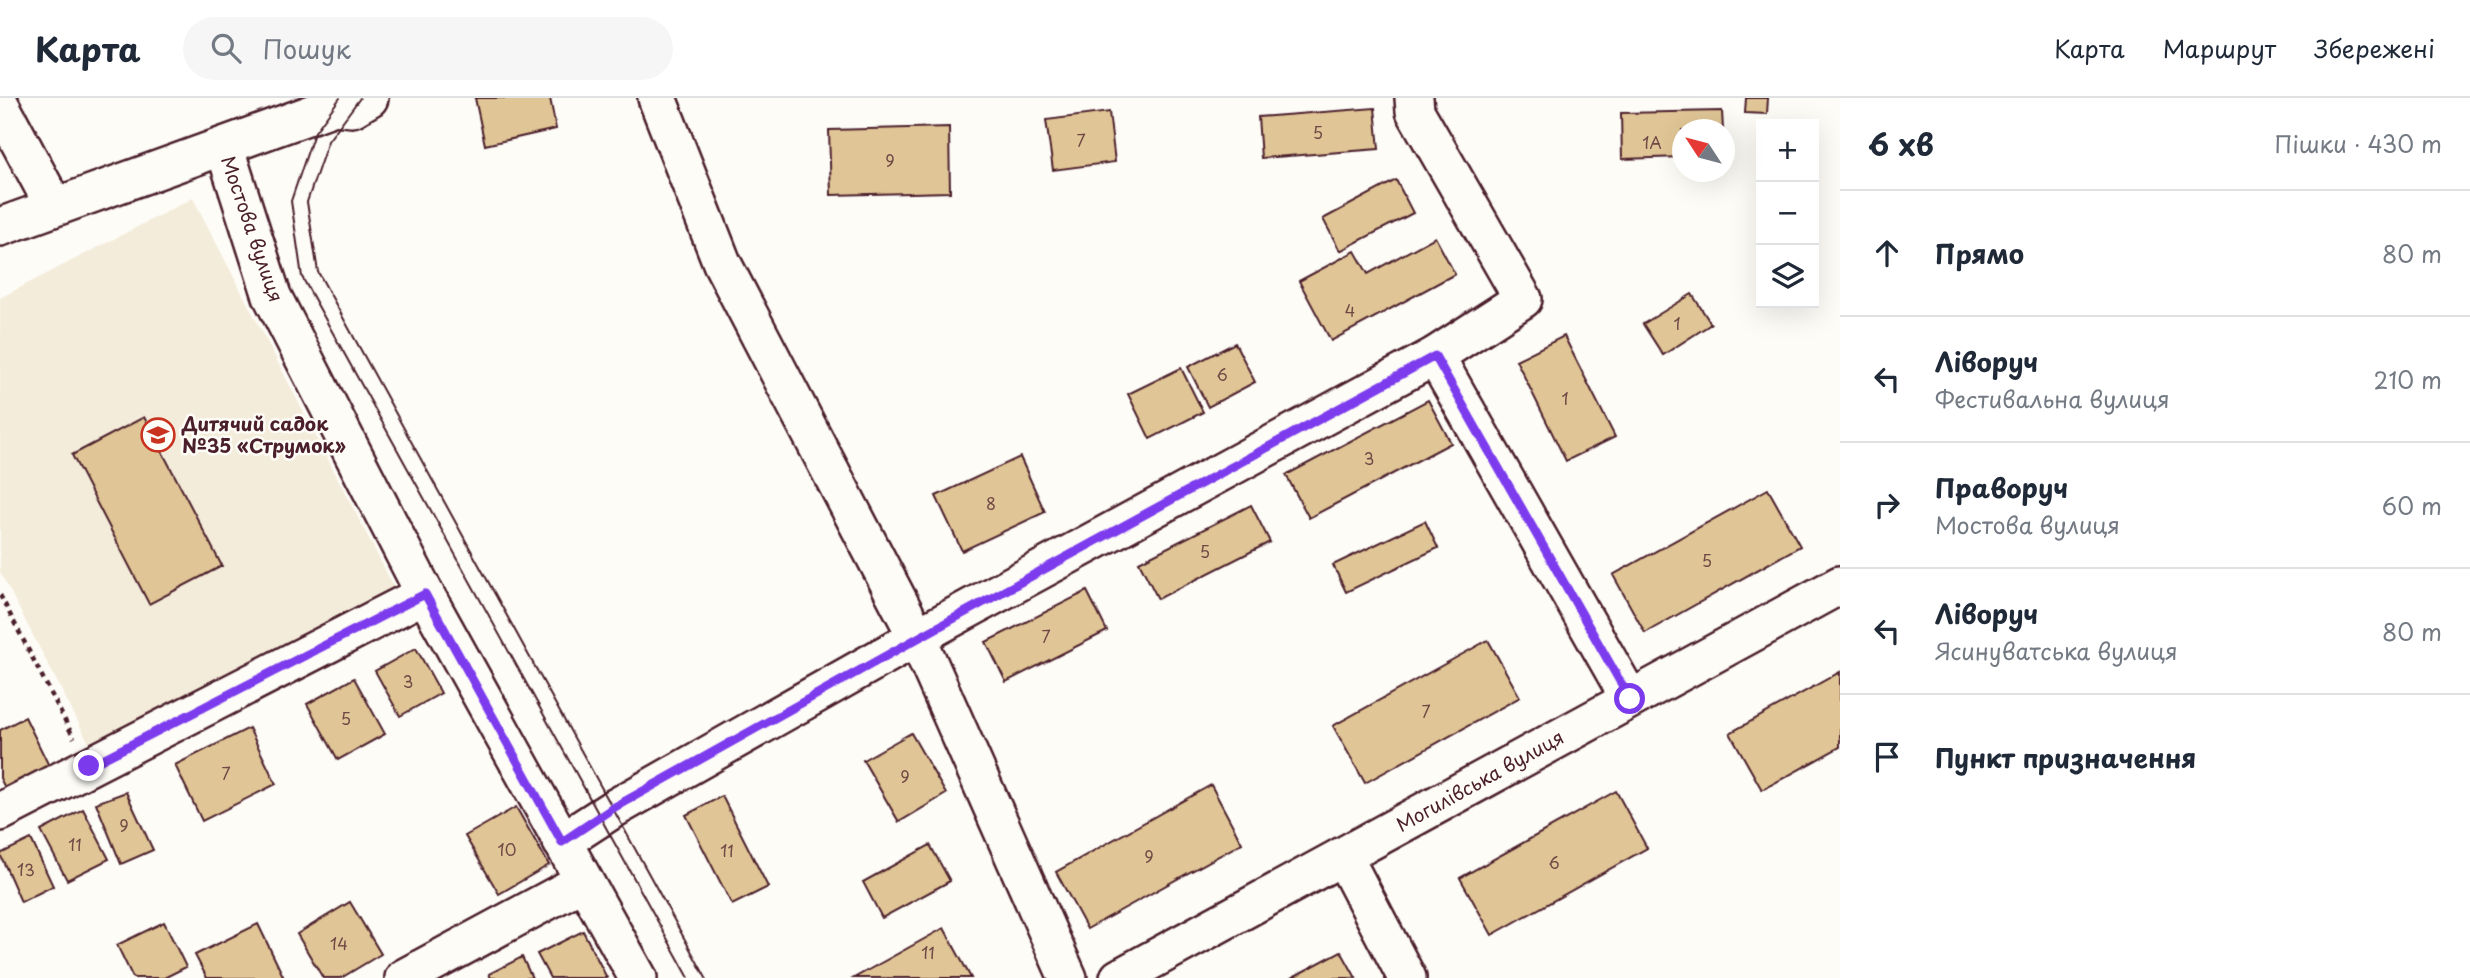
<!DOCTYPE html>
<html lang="uk">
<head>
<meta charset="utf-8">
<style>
	body { margin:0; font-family:"Playpen Sans",sans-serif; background:#f6f6f7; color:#1f2937 }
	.controls { position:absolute; right:21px; top:21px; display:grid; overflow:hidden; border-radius:0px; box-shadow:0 7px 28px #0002 }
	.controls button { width:63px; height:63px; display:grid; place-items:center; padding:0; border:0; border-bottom:2px solid #e0e1e3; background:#fff; color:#1f2937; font:35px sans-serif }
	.compass { position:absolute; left:1672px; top:21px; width:63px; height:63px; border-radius:50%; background:#fff; box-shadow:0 7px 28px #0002; rotate:306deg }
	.stop { position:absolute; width:21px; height:21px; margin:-16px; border:5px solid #7c3aed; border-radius:50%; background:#fff }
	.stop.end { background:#7c3aed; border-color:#fff; box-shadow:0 2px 7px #0008 }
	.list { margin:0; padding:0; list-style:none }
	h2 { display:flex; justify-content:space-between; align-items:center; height:91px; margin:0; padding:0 28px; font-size:30px }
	h2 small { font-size:23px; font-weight:400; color:#747a83 }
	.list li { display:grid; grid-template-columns:46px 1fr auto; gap:21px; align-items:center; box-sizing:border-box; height:126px; padding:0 28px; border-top:2px solid #e0e1e3 }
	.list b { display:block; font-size:26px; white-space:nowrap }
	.list p { margin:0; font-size:23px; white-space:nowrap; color:#747a83 }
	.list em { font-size:23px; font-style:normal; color:#747a83 }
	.icon { flex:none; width:38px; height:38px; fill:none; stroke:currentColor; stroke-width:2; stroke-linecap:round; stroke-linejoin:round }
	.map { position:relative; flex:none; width:1840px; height:880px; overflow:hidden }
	header { display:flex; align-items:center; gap:42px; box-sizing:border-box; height:98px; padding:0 35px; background:#fff; border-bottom:2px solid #e0e1e3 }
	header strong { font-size:33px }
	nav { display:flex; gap:38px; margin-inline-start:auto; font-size:24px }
	.search { width:490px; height:63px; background:#f6f6f7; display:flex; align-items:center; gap:18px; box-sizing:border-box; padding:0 24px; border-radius:38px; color:#747a83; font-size:26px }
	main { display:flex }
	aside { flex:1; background:#fff }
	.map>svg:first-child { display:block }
	.built { fill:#f4ecda }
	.building { fill:#e0c696; stroke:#4a1f2b; stroke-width:2 }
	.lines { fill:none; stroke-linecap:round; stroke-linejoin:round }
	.street-casing { stroke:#4a1f2b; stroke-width:42 }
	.path { stroke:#4a1f2b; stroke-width:4.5; stroke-dasharray:5 5; stroke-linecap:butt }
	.street { stroke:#fdfcf7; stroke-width:37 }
	.tram { stroke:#4a1f2b; stroke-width:2 }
	.route { stroke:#7c3aed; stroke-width:9 }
	.labels { text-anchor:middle; stroke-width:5; stroke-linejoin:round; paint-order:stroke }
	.number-label { font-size:16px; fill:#704946 }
	.street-label { font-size:19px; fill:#4a1f2b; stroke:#fdfcf7 }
	.poi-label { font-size:19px; font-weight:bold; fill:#4a1f2b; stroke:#fdfcf7; text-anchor:start }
</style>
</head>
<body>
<header>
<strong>Карта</strong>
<div class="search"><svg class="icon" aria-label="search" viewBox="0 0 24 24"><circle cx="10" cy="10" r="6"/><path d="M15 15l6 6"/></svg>Пошук</div>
<nav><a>Карта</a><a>Маршрут</a><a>Збережені</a></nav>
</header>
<main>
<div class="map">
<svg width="1840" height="880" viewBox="0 0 1840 880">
	<rect width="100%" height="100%" fill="#fdfcf7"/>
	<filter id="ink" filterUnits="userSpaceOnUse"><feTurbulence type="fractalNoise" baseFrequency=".0143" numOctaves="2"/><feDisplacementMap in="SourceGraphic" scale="14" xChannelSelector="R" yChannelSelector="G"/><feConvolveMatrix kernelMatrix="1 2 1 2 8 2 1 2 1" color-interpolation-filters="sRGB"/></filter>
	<g filter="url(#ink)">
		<path class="built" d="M193,100L394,489L90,647L0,474V200Z"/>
		<g class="building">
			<path d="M475,0H550L556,31L485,47Z"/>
			<path d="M1746,0H1768L1767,16L1745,15Z"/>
			<path d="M1375,10L1379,51L1261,60L1258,19Z"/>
			<path d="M1722,13L1723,32H1682V59L1622,61L1621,15Z"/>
			<path d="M1109,14L1115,64L1053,72L1046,22Z"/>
			<path d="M949,29L950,94L831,97L829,32Z"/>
			<path d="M1396,82L1413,115L1340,153L1323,121Z"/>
			<path d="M1435,139L1455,176L1331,243L1299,183L1355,153L1368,176Z"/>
			<path d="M1692,196L1711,226L1663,257L1643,226Z"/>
			<path d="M1564,238L1615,339L1566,363L1516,262Z"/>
			<path d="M1235,245L1255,284L1208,309L1188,269Z"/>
			<path d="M1181,270L1203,314L1150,341L1128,296Z"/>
			<path d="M1428,302L1451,345L1309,420L1286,377Z"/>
			<path d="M144,319L222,468L149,506L72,357Z"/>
			<path d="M1020,359L1045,414L962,453L936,398Z"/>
			<path d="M1768,391L1800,448L1645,535L1613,477Z"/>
			<path d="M1251,407L1270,444L1158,501L1139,464Z"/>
			<path d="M1425,423L1438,450L1346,494L1333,467Z"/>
			<path d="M1087,493L1107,533L1006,584L986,544Z"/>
			<path d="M1488,542L1520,599L1365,685L1333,628Z"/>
			<path d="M416,550L441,595L400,618L375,573Z"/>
			<path d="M1840,574V649L1762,692L1730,635Z"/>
			<path d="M354,580L385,636L338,662L307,606Z"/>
			<path d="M25,619L52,674L8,696L0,680V632Z"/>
			<path d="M249,630L276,686L202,723L175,667Z"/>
			<path d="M911,635L946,696L899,724L863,662Z"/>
			<path d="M1211,687L1242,745L1087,831L1056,774Z"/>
			<path d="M1616,693L1647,750L1492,837L1460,780Z"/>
			<path d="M126,694L153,752L121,766L96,705Z"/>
			<path d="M722,698L768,789L732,807L686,717Z"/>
			<path d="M516,709L549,767L499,796L465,738Z"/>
			<path d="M83,711L109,761L67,782L41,733Z"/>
			<path d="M31,741L53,788L21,804L0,756Z"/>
			<path d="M930,747L950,783L882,820L863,784Z"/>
			<path d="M350,804L381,856L341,880H323L297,836Z"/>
			<path d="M164,824L186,869L164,880H133L117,847Z"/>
			<path d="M258,826L284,880H207L195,857Z"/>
			<path d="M944,830L971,880H854Z"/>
			<path d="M583,833L607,880H550L537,856Z"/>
			<path d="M1341,853L1356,880H1291Z"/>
			<path d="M522,859L532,880H491L489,876Z"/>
		</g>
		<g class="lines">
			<defs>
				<g id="street">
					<path d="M657,0L722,165L917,539L1068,880"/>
					<path d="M0,7L54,108"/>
					<path d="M224,48L272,198L425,496L638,880"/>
					<path d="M0,129L334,8L352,10L369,0"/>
					<path d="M1435,258L1630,601"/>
					<path d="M0,714L425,496"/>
					<path d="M562,744L613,711L917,539L1435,258L1523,201L1415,13L1414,0"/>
					<path d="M1343,758L1407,880"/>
					<path d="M404,880L584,783"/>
					<path d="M1119,880L1840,487"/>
				</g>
			</defs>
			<use href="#street" class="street-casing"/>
			<path class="path" d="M0,497L74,640"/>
			<use href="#street" class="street"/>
			<g class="tram">
				<path d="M340,0L314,35L291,103L302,179L689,880"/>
				<path d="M360,0L328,43L307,104L318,174L706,880"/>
			</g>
		</g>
	</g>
	<g class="lines" filter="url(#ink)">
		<path class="route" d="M89,668L425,496L562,744L613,710L918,540L1435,258L1630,601"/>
	</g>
	<defs>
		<symbol id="school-ring" viewBox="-11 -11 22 22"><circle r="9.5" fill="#fdfcf7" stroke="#c8321e" stroke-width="1.5"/><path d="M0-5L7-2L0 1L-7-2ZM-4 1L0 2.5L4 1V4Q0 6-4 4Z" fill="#c8321e"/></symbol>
	</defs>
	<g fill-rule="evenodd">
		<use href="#school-ring" x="139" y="318" width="38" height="38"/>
	</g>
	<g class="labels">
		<g class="number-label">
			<text x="1318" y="41">5</text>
			<text x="1081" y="49">7</text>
			<text x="1652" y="51">1А</text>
			<text x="890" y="69">9</text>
			<text x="1350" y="219">4</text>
			<text x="1677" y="232">1</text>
			<text x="1222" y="283">6</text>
			<text x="1565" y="307">1</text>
			<text x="1369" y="367">3</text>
			<text x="991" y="412">8</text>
			<text x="1205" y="460">5</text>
			<text x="1707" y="469">5</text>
			<text x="1046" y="545">7</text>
			<text x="408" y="590">3</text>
			<text x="1426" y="620">7</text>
			<text x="346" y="627">5</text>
			<text x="226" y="682">7</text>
			<text x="905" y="685">9</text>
			<text x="124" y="734">9</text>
			<text x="75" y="753">11</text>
			<text x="507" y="758">10</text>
			<text x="727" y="759">11</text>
			<text x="1149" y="765">9</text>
			<text x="1554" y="771">6</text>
			<text x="26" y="778">13</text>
			<text x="339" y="852">14</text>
			<text x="928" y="861">11</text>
		</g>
		<g class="street-label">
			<text transform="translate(252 131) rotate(71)" y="7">Мостова вулиця</text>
			<text transform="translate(1480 683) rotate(-29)" y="7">Могилівська вулиця</text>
		</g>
		<g class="poi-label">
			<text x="182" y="333">Дитячий садок<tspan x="182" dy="22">№35 «Струмок»</tspan></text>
		</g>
	</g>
</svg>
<div class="controls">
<button>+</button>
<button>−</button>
<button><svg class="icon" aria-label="layers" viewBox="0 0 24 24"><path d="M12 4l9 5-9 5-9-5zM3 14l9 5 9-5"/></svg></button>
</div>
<svg class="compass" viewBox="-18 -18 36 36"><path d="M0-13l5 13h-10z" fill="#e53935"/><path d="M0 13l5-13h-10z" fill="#747a83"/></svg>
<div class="stop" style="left:1630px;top:601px"></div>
<div class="stop end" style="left:89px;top:668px"></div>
</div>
<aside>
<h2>6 хв<small>Пішки · 430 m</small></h2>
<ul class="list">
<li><svg class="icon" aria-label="ahead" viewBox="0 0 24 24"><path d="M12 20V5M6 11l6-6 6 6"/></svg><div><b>Прямо</b></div><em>80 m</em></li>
<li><svg class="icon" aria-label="left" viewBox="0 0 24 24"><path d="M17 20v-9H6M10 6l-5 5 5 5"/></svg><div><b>Ліворуч</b><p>Фестивальна вулиця</p></div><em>210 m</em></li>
<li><svg class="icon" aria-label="right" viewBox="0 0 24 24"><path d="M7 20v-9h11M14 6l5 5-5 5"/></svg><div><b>Праворуч</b><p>Мостова вулиця</p></div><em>60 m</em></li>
<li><svg class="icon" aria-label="left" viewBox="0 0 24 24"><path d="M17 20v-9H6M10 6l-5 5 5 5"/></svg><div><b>Ліворуч</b><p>Ясинуватська вулиця</p></div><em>80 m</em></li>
<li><svg class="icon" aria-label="arrive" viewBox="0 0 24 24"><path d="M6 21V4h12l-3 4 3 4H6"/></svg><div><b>Пункт призначення</b></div></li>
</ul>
</aside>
</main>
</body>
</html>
